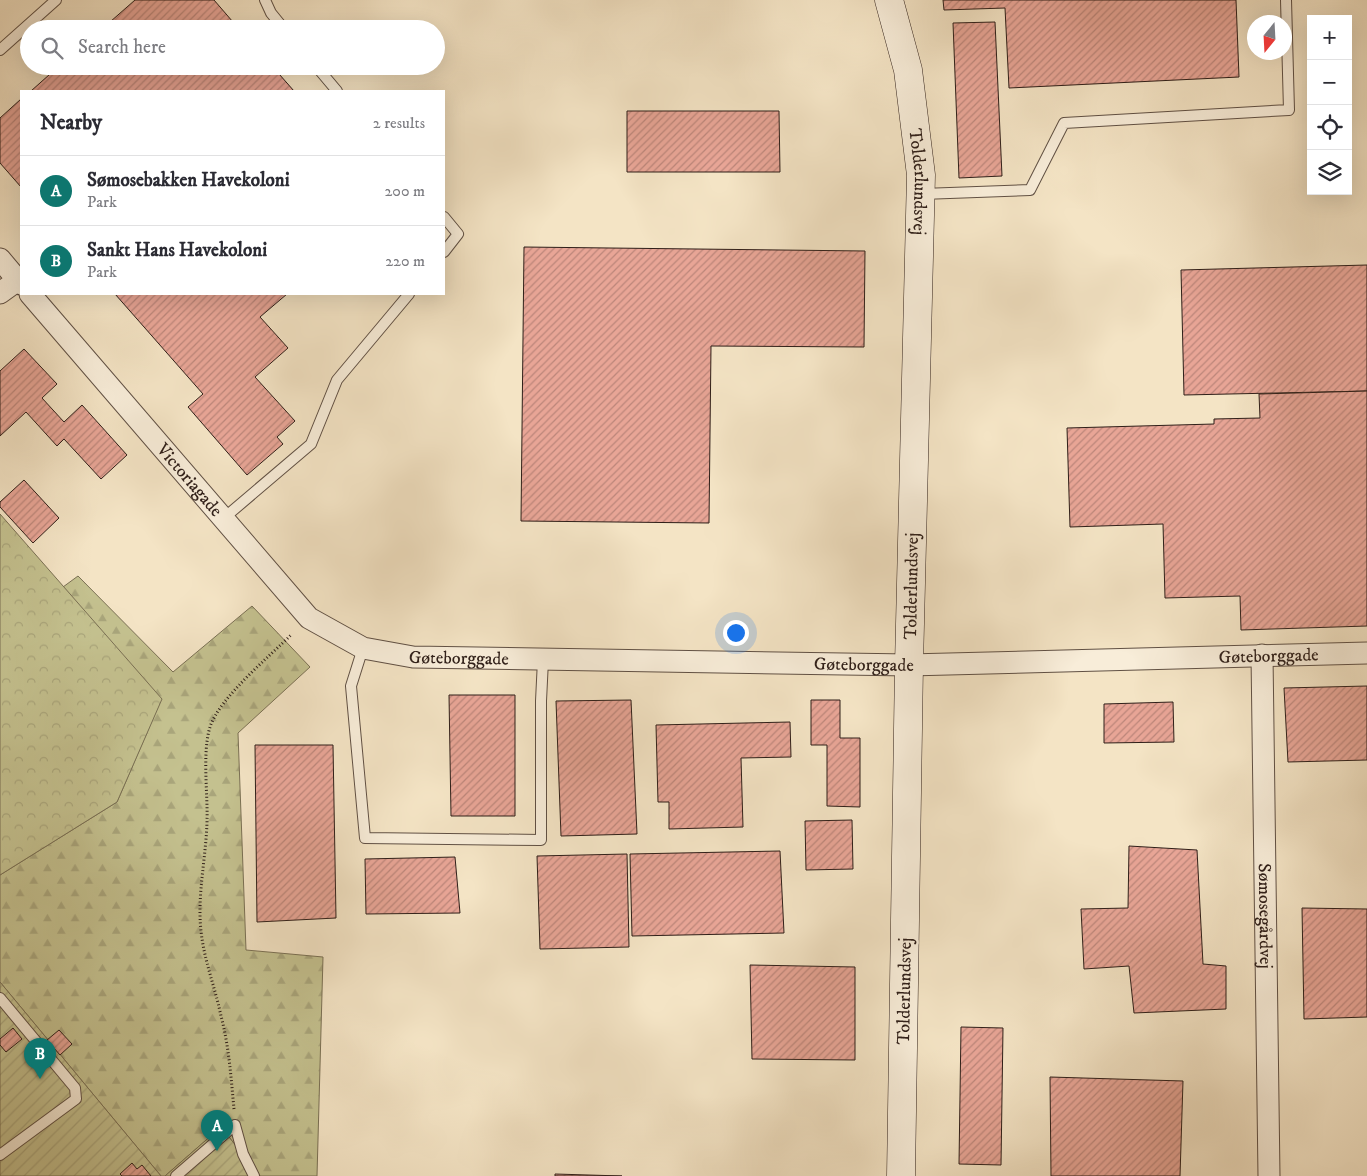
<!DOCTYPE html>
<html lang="en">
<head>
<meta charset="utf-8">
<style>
	body { margin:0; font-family:"IM FELL DW Pica",serif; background:#f7f7f7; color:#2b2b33 }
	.controls { position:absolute; right:15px; top:15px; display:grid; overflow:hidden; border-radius:0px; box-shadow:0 5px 20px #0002 }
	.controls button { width:45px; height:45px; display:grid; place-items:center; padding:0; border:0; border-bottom:1px solid #e1e1e2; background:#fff; color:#2b2b33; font:25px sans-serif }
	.compass { position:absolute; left:1247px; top:15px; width:45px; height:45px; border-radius:50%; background:#fff; box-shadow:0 5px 20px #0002; rotate:198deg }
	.you { position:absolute; left:735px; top:632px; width:18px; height:18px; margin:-12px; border:4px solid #fff; border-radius:50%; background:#1a73e8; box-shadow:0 0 0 8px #1a73e833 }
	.badge { display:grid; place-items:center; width:32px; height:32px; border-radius:50%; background:#0f766e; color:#fff; font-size:16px; font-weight:700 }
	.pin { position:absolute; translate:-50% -41px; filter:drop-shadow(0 1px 2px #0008) }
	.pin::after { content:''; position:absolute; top:26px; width:18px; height:15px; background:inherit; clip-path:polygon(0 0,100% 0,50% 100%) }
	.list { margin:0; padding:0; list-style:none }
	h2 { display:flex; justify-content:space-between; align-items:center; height:65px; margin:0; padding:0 20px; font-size:21px }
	h2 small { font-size:16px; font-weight:400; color:#7c7c81 }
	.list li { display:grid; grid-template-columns:32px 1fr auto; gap:15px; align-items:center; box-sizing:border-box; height:70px; padding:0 20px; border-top:1px solid #e1e1e2 }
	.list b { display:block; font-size:19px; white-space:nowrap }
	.list p { margin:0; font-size:16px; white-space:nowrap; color:#7c7c81 }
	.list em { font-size:16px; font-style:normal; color:#7c7c81 }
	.icon { flex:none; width:28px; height:28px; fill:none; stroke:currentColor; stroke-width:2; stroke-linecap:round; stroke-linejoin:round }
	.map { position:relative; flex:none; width:1367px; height:1176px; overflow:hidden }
	.search { position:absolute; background:#fff; box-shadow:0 5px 20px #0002; left:20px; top:20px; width:425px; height:55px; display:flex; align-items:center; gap:12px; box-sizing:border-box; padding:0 18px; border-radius:28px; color:#7c7c81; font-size:19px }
	.panel { position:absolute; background:#fff; box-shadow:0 5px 20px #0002; left:20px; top:90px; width:425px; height:205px; border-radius:0px }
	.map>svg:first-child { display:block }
	.forest { fill:url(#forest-firs); stroke:#7a7054 }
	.park { fill:url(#park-crowns); stroke:#7a7054 }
	.garden { fill:url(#garden-furrows); stroke:#7a7054 }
	.building { fill:url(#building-hatch); stroke:#2f1f19 }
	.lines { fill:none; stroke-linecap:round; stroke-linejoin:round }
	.lane-casing { stroke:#605044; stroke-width:12 }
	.street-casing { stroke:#605044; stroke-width:23 }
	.secondary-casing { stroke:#2f1f19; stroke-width:29 }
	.path { stroke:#2f1f19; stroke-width:3; stroke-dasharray:1 2.5; stroke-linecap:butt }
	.lane { stroke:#f8edd9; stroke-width:10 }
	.street { stroke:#f8edd9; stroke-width:21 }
	.secondary { stroke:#f8edd9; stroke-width:28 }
	.labels { text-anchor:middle; stroke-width:4.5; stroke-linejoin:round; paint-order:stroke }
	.street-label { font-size:18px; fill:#2f1f19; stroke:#f8edd9 }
</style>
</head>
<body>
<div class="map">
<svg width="1367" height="1176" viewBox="0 0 1367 1176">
	<defs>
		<pattern id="forest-firs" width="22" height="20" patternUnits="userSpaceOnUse" patternTransform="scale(1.25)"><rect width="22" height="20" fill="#c4c18f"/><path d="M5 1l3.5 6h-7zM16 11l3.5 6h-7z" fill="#a9a57b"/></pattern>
		<pattern id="park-crowns" width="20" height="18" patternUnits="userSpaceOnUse" patternTransform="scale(1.25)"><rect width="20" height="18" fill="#c4c18f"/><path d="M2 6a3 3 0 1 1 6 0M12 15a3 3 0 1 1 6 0" fill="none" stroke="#a9a57b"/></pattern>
		<pattern id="garden-furrows" width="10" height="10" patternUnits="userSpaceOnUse" patternTransform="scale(1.25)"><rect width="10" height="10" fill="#c4c18f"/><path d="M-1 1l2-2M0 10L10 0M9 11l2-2" fill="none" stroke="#a9a57b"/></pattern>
		<pattern id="building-hatch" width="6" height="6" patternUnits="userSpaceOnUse" patternTransform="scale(1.25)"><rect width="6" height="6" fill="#e8a596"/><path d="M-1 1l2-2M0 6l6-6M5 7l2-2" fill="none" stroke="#bc867a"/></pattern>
	</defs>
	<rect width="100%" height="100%" fill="#f4e4c5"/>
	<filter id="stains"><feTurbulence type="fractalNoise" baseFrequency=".004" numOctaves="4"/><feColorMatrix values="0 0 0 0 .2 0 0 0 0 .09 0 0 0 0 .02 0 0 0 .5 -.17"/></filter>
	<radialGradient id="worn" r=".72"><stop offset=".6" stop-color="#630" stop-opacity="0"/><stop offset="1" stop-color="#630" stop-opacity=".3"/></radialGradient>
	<path class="forest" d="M78,576L173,672L252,606L310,667L238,733L246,950L323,957L317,1176H260L221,1127L165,1176H161L0,982V875L117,802L161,700L63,587Z"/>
	<path class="park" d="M0,514L162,699L117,802L0,875Z"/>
	<g class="garden">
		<path d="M0,982L161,1176H0Z"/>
		<path d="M221,1127L260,1176H165Z"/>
	</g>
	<g class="building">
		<path d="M135,0H214L239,29H102Z"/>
		<path d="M943,0H1236L1239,77L1009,88L1005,8L944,10Z"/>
		<path d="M995,22L1002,176L959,178L953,23Z"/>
		<path d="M59,66H272L294,91H31Z"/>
		<path d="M21,99V187L0,163V118Z"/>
		<path d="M627,111H779L780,172H627Z"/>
		<path d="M524,247L865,251L864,347L711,346L709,523L521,521Z"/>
		<path d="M1367,265V391L1184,395L1181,270Z"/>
		<path d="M115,294H287L260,317L288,348L255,377L295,421L277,437L283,444L247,475L188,407L203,394Z"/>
		<path d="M24,349L57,384L42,398L64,422L82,405L127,455L101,479L64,439L57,446L26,412L0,436V371Z"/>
		<path d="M1367,391V626L1241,630L1240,596L1165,598L1163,524L1070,527L1067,428L1214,424V419L1260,418L1259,394Z"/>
		<path d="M24,480L59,518L33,543L0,507V502Z"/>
		<path d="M1367,686V760L1288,762L1284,688Z"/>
		<path d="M449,695H515V816H451Z"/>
		<path d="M631,700L637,834L561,836L556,701Z"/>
		<path d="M811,700H840V738H860V807L827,806V745H811Z"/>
		<path d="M1173,702L1174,742L1104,743V704Z"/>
		<path d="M790,722L791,757L741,758L743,827L669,829V802H658L656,725Z"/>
		<path d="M255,745H333L336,918L257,922Z"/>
		<path d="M852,820L853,869L806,870L805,821Z"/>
		<path d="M1129,846L1197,850L1203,964L1226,966V1009L1134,1013L1129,966L1084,969L1081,909L1128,908Z"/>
		<path d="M780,851L784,933L632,936L630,854Z"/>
		<path d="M627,854L629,947L540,949L537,856Z"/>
		<path d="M455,857L460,913L366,914L365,859Z"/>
		<path d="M1302,908L1367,909V1017L1304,1019Z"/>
		<path d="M750,965L855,967V1060L752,1059Z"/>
		<path d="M961,1027L1003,1028L1001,1165L959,1164Z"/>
		<path d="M13,1028L22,1039L6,1052L0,1045V1039Z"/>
		<path d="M59,1030L72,1044L60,1055L47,1040Z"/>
		<path d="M1050,1077L1183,1081L1180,1176H1051Z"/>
		<path d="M132,1163L137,1169L142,1165L151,1176H122L120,1174Z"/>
		<path d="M555,1174L622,1176H555Z"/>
	</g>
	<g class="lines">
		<defs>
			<g id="lane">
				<path d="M265,0L271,13L284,29"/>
				<path d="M0,50L56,0"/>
				<path d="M316,66L337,91"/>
				<path d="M922,194L1030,190L1064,123L1289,110L1286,0"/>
				<path d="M444,217L458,234L444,252"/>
				<path d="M224,518L311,444L337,380L409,294"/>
				<path d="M363,648L351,686L365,838L541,840V701L543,660"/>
				<path d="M0,998L75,1088L76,1099L0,1155"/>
				<path d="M176,1176L235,1125L243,1154L254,1176"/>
			</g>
			<g id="street">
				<path d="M0,259L21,284"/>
				<path d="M0,293L18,280"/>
				<path id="s1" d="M30,294L309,618L363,648L413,657L909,665L1367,653"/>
				<path id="s2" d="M1262,655L1269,1176"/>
			</g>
			<g id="secondary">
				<path id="s3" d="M889,0L908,70L921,175L909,665L901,1176"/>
			</g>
		</defs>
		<use href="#lane" class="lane-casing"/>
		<use href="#street" class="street-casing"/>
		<use href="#secondary" class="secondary-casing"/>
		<path class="path" d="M234,1109C231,1078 229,1046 221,1016C215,987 204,960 201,931C197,895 206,858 207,822C208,794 202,753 210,727C220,697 269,657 292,634"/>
		<use href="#lane" class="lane"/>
		<use href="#street" class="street"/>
		<use href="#secondary" class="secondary"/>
	</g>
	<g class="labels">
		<g class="street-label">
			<text dy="6" stroke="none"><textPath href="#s3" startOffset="185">Tolderlundsvej</textPath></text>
			<text dy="6" stroke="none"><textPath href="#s1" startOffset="245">Victoriagade</textPath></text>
			<text transform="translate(911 586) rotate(-89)" y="6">Tolderlundsvej</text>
			<text dy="6" stroke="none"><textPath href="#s1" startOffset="1396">Gøteborggade</textPath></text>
			<text dy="6" stroke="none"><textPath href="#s1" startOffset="586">Gøteborggade</textPath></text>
			<text dy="6" stroke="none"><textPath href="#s1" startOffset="991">Gøteborggade</textPath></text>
			<text dy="6" stroke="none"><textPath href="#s2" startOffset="261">Sømosegårdvej</textPath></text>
			<text transform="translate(904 991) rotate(-89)" y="6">Tolderlundsvej</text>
		</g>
	</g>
	<rect width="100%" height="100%" filter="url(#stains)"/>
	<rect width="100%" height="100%" fill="url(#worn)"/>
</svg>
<div class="controls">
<button>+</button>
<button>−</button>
<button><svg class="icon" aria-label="locate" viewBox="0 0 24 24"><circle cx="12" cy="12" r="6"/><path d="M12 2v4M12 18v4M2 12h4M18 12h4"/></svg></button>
<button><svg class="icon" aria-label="layers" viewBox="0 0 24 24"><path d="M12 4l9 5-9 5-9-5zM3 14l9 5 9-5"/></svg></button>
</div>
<svg class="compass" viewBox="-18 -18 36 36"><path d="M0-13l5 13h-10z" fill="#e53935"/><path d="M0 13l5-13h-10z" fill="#7c7c81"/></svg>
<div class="you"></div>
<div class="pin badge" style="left:217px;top:1151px">A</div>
<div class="pin badge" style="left:40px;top:1079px">B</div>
<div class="search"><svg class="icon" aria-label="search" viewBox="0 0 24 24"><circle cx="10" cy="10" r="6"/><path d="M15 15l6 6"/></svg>Search here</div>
<section class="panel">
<h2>Nearby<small>2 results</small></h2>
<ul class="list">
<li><span class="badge">A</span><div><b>Sømosebakken Havekoloni</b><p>Park</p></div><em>200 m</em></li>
<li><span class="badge">B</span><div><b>Sankt Hans Havekoloni</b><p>Park</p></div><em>220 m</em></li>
</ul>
</section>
</div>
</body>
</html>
